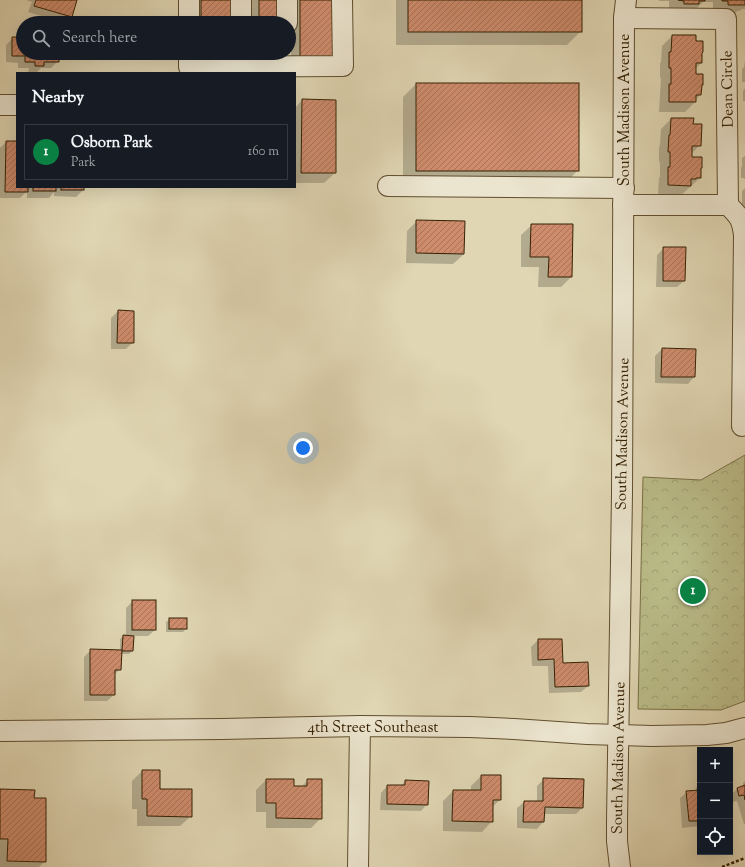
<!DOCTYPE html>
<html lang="en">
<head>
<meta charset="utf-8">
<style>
	body { margin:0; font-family:"Sorts Mill Goudy",serif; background:#20242c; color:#f1f3f6 }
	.controls { position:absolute; right:12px; bottom:12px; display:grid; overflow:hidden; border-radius:0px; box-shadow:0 4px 16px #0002 }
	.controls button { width:36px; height:36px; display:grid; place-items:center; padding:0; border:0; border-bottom:1px solid #363941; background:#171b24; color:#f1f3f6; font:20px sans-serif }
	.you { position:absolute; left:303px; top:448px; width:14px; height:14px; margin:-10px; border:3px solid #fff; border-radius:50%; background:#1a73e8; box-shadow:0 0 0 6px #1a73e833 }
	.badge { display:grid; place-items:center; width:26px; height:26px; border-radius:50%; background:#0b8043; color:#fff; font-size:13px; font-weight:700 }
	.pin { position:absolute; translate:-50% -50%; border:2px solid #fff; box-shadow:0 1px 4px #0006 }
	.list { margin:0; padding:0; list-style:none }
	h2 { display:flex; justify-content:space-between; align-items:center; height:52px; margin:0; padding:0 16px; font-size:17px }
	h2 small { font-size:13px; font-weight:400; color:#9ea1a6 }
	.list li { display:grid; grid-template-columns:26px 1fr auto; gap:12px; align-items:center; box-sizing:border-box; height:56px; margin:0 8px 8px; padding:0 8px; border:1px solid #363941; border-radius:0px }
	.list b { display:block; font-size:15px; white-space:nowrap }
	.list p { margin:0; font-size:13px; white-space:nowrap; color:#9ea1a6 }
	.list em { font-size:13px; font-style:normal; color:#9ea1a6 }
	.icon { flex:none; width:22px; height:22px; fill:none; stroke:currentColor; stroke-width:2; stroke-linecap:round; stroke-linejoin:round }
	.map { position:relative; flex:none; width:745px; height:867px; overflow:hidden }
	.search { position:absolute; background:#171b24; box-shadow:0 4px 16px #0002; left:16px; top:16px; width:280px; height:44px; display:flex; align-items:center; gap:10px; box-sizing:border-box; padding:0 14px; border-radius:22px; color:#9ea1a6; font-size:15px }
	.panel { position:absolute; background:#171b24; box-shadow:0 4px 16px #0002; left:16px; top:72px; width:280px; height:116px; border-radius:0px }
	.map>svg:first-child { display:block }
	.park { fill:url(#park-crowns); stroke:#786e45 }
	.shadow { fill:#0003 }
	.building { fill:url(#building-hatch); stroke:#352102 }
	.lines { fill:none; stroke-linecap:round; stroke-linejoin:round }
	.minor-casing { stroke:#604e2e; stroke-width:22 }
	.path { stroke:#352102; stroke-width:2.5; stroke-dasharray:3 2; stroke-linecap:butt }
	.minor { stroke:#ebe4ce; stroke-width:20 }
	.labels { text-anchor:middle; stroke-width:3; stroke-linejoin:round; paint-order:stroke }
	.street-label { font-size:15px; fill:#352102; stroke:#ebe4ce }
</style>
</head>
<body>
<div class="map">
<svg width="745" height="867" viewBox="0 0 745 867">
	<defs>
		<pattern id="park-crowns" width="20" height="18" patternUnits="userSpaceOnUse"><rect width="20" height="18" fill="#babc88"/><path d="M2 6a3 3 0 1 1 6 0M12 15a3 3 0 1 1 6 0" fill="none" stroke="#a0a174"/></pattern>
		<pattern id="building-hatch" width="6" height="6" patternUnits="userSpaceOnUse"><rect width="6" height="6" fill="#ce8c6d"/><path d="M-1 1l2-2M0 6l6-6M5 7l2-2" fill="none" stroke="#a87257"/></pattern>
	</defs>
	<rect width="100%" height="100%" fill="#e0d6b3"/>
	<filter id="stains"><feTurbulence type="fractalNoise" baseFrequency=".005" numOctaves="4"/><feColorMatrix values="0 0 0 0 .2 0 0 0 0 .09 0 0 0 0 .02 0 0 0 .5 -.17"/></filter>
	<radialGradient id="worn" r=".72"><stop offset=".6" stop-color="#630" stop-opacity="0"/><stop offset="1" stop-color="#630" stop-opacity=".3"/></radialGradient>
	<path class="park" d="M745,455V701L721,710L638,709L643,477L701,480Z"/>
	<g class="shadow">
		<path d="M26,0H76L71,16L65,23L28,12L32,2Z"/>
		<rect x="188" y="0" width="46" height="23"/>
		<rect x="249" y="0" width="31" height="23"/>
		<path d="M291,0H333V57L291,67Z"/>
		<path d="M396,0H581V31L567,45H396Z"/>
		<path d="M659,0H745V9H742L739,11H737L734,15L713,11V2H703L694,11L669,10V1H659Z"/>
		<path d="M672,36H695V42L701,54V63L695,69V75L700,95L695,100V102L685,112H659L661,78H660V63L661,62L662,46Z"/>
		<path d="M13,38H23V53H58V61L51,68H41L36,73H28L29,68H18V63L6,62V45Z"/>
		<path d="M188,53H234V56L220,69Z"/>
		<path d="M249,53H280L249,67Z"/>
		<path d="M745,60V82H742V69L744,67Z"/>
		<path d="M416,84L578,170L565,184H403V97Z"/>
		<path d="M745,88V101H743V91Z"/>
		<path d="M302,100L335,173L324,183H295V108Z"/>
		<path d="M671,119L692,125L700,145L691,154V158L700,178L680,196L658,195L659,178L660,177V162H659V147L660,145L661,129Z"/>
		<path d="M6,142H17V187H83V190L76,197L54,196V192L49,198H27V191L20,198H0V148Z"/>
		<path d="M745,156V179H744V178H741V168L742,166V158Z"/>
		<path d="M745,188V210H742V191Z"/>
		<path d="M417,221L464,254L453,264L406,263L407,231Z"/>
		<path d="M532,225L571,277L561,287H538L539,267H521V235Z"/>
		<path d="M664,248L684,281L677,287H656L657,255Z"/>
		<path d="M118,311L133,312V342L126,349H111V318Z"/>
		<path d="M662,349L695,350L694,377L688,384L655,383V356Z"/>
		<path d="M133,601L155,630L148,636H133L132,651L129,654H120V669L114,675V695L107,701H84V657L91,650L120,651V639L123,636H126V608Z"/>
		<path d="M170,619L186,629L183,632H166V622Z"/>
		<path d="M538,640L562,664L588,686L581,692L549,693L548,666H532L531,647Z"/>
		<path d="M142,771L159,790L191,816L180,826H137V809H132V781Z"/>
		<path d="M481,776L500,800L492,807V821L482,832L443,831V801L453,791H471V786Z"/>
		<path d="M544,779L582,808L576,814H543V822L537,829L517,828V808L524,802H537V786Z"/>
		<path d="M266,780L293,787H301L308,780L321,818L311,828H266V812H256V790Z"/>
		<path d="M405,781L427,804L421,811L380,810L381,793L387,786H401Z"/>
		<path d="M745,781V824H744L737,801L733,802L731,795L738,788L744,787L743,783Z"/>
		<path d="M700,784V826L682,828L680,798L687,792L696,791V788Z"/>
		<path d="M0,790L33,799L45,861L39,867H0Z"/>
	</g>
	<g class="building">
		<path d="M36,0H77L72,17L34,6Z"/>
		<rect x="201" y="0" width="34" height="23"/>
		<rect x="259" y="0" width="22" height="23"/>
		<rect x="300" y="0" width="34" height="57"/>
		<rect x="408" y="0" width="174" height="32"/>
		<path d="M678,0H705V1H699V4H684V1Z"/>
		<path d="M722,0H745V5H728V1H722Z"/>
		<path d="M672,35H696V41H703V52L702,53V63H696V74H703V85H702L701,95H696V102H669V84H671V68H669V52H671Z"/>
		<path d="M12,37H23V53H59V62H44V66H35V62H25V56H12Z"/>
		<rect x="201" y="53" width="34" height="3"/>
		<rect x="259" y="53" width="22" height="4"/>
		<rect x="416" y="83" width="163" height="88"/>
		<path d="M302,99L336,100V173H301Z"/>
		<path d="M671,118H694L693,124H702L701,146H692V157H702V168H701V178H696V179H691V186L668,185V167H670V152H668L669,135H670Z"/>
		<path d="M6,141H17V187H28V192H5Z"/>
		<rect x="33" y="187" width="23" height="4"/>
		<rect x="61" y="187" width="23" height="3"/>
		<path d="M416,220L465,221L464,254L416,253Z"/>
		<path d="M531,224H573L572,277H548L549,257H530Z"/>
		<path d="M663,247H686L685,281H663Z"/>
		<path d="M118,310L134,311V343H117Z"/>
		<path d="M662,348L696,349L695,377H661Z"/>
		<rect x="132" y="600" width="24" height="30"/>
		<rect x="169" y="618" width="18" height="11"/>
		<path d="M123,635L134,636L133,651H122Z"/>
		<path d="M538,639H562L563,663L588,662L589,686L555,687L554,659L538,660Z"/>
		<path d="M90,649L122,650L121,670H115V695H90Z"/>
		<path d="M142,770H160V789H192V817L147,816V799H142Z"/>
		<path d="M481,775H501V800H493V822L452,821L453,790H481Z"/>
		<path d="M543,778L584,779L583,808L545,807L544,822H523L524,801H543Z"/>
		<path d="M266,779H294V786H307V779H322V819L276,818V803H266Z"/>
		<path d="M405,780L429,781L428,805L387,804V785H405Z"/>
		<path d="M745,785V800L744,795L739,796L737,788Z"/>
		<path d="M0,789L35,790L34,798H46V862L7,861L8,839H0Z"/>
		<path d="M700,790V821H689L686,791Z"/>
	</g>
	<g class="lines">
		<defs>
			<g id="minor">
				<path d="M624,18L726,19L728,205"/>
				<path d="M189,23V0"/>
				<path d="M241,23V0"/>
				<path d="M287,23V0"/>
				<path d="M189,53V67L343,66L342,0"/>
				<path d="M0,105H17"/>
				<path d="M388,186L624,188"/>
				<path d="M623,205H728"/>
				<path d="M728,205C739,216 742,219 744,235L742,426"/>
				<path d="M0,731L222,729L360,726L470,727L514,729L587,734L652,736L707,735L726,733L745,728"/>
				<path d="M358,867L360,726"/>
				<path d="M620,867L617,841V822L622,494L624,18L626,0"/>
			</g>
		</defs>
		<use href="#minor" class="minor-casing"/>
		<path class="path" d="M722,867L745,858"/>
		<use href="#minor" class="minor"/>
	</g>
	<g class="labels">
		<g class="street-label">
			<text transform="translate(727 89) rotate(-91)" y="5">Dean Circle</text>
			<text transform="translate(624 110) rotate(-90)" y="5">South Madison Avenue</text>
			<text transform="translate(622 434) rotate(-89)" y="5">South Madison Avenue</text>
			<text x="373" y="732">4th Street Southeast</text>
			<text transform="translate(618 758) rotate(-89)" y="5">South Madison Avenue</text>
		</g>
	</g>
	<rect width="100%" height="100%" filter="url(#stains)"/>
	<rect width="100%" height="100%" fill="url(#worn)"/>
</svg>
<div class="controls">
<button>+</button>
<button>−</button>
<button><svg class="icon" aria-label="locate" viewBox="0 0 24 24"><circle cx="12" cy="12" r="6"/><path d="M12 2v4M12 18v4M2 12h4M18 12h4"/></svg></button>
</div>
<div class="you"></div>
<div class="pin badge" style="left:693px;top:591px">1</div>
<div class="search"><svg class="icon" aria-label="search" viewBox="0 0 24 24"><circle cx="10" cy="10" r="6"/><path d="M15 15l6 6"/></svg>Search here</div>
<section class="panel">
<h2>Nearby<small></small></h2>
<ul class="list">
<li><span class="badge">1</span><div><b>Osborn Park</b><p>Park</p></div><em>160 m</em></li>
</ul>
</section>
</div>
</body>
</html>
